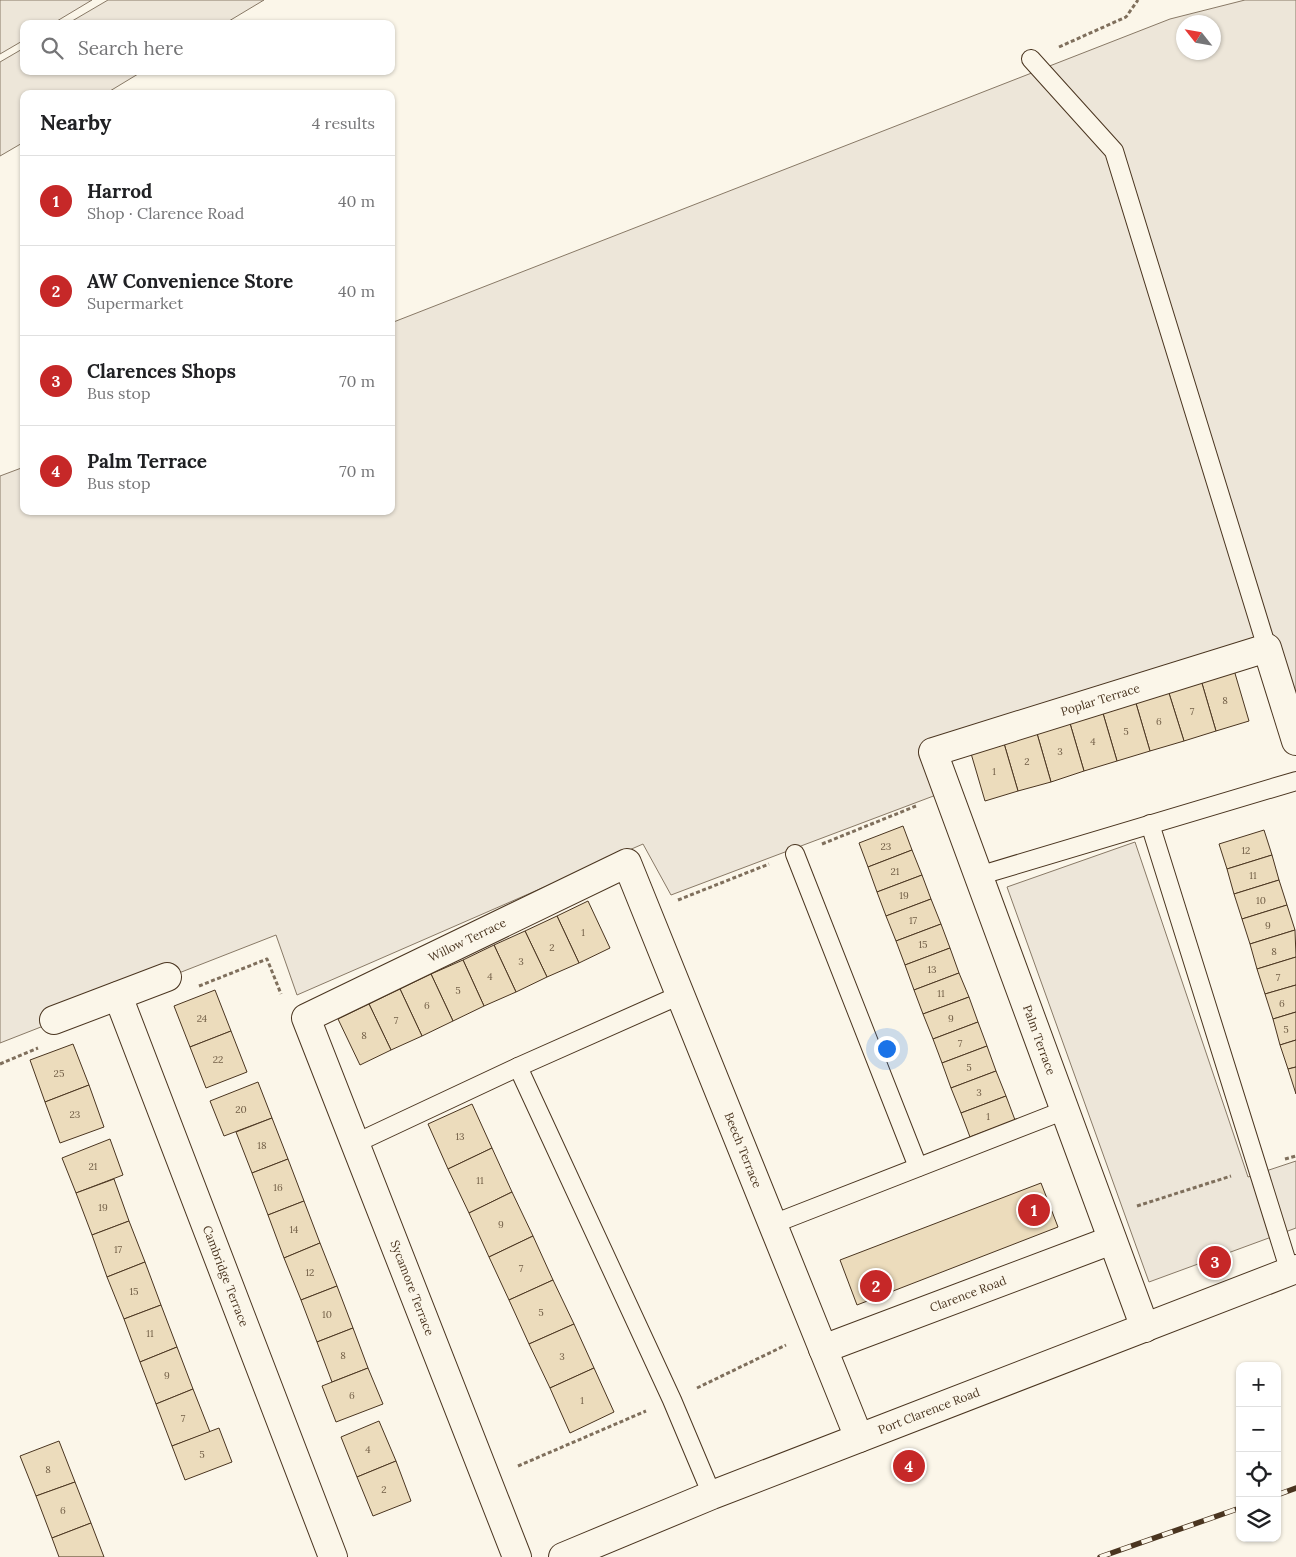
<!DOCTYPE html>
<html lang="en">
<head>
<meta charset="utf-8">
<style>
	body { margin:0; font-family:Lora,serif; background:#f6f6f6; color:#202124 }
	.controls { position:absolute; right:15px; bottom:15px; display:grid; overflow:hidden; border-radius:10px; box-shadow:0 1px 4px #0004 }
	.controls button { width:45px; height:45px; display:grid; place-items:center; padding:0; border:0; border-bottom:1px solid #e0e0e0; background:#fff; color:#202124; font:25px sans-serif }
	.compass { position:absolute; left:1176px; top:15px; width:45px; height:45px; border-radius:50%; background:#fff; box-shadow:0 1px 4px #0004; rotate:301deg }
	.you { position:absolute; left:886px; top:1048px; width:18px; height:18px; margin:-12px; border:4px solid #fff; border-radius:50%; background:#1a73e8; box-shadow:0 0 0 8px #1a73e833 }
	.badge { display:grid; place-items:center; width:32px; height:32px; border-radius:50%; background:#c62828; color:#fff; font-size:16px; font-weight:700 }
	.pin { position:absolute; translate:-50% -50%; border:2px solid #fff; box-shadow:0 1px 5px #0006 }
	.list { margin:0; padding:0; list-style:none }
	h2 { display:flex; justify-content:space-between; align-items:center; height:65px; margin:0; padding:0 20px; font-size:21px }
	h2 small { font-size:16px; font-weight:400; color:#757577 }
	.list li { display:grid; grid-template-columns:32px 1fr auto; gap:15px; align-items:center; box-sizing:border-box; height:90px; padding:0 20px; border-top:1px solid #e0e0e0 }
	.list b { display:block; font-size:19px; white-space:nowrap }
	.list p { margin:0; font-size:16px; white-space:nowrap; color:#757577 }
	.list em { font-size:16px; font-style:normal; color:#757577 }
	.icon { flex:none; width:28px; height:28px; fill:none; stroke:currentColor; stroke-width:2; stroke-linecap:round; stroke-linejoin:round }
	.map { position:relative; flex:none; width:1296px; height:1557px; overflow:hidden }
	.search { position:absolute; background:#fff; box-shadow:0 1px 4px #0004; left:20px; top:20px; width:375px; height:55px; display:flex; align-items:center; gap:12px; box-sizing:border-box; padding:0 18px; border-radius:10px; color:#757577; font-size:19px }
	.panel { position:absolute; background:#fff; box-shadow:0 1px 4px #0004; left:20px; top:90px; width:375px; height:425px; border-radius:10px }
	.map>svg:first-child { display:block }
	.green { fill:#ede6d9; stroke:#887966; fill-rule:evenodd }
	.building { fill:#ecdcbc; stroke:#4a3520 }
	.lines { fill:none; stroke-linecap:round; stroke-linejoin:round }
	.lane-casing { stroke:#4a3520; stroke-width:20 }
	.street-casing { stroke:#4a3520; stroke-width:30 }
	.primary-casing { stroke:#4a3520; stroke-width:30 }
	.path { stroke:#7f6f5c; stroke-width:3; stroke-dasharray:4 2.5; stroke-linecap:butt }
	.lane { stroke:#fbf6e9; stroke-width:18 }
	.street { stroke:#fbf6e9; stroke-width:28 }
	.primary { stroke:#fbf6e9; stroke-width:28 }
	.rail-casing { stroke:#4a3520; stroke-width:5.5 }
	.rail { stroke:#fbf6e9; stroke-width:4; stroke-dasharray:11; stroke-linecap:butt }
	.labels { text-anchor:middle; stroke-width:4; stroke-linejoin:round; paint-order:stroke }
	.number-label { font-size:10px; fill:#725f47 }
	.street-label { font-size:12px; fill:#4a3520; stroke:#fbf6e9 }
</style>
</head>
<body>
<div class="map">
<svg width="1296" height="1557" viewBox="0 0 1296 1557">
	<rect width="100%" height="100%" fill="#fbf6e9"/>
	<g class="green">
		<path d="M0,0H92L52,24H24V40L0,54Z"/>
		<path d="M108,0H264L224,24H67Z"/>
		<path d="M1245,0H1296V720L1255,638L934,742L952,789L671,895L643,844L297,995L276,935L0,1043V476L24,467V511H391V323L1170,19ZM1184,22H1214V52H1184Z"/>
		<path d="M24,48V71H143L105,94H24V142L0,156V62Z"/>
		<path d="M1135,842L1248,1177L1296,1161V1228L1149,1282L1007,887Z"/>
	</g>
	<g class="building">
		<path d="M1234,670L1249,721L1216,731L1201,680Z"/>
		<path d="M1201,680L1216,731L1184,741L1168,690Z"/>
		<path d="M1168,690L1184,741L1150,751L1135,700Z"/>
		<path d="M1135,700L1150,751L1117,761L1102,710Z"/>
		<path d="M1102,710L1117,761L1084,771L1069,720Z"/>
		<path d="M1069,720L1084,771L1051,782L1036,730Z"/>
		<path d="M1036,730L1051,782L1018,791L1003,740Z"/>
		<path d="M1003,740L1018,791L985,801L970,750Z"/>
		<path d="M903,826L912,850L868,867L859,843Z"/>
		<path d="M1264,830L1272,855L1227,869L1219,844Z"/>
		<path d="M912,850L922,875L877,892L868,867Z"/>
		<path d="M1272,855L1279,880L1234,894L1227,869Z"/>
		<path d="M922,875L931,899L886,916L877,892Z"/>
		<path d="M1279,880L1287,905L1242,919L1234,894Z"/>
		<path d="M931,899L941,924L896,941L886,916Z"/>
		<path d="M588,901L610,948L579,963L557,916Z"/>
		<path d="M1287,905L1295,930L1250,944L1242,919Z"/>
		<path d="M557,916L579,963L547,977L525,931Z"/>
		<path d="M941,924L950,948L905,965L896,941Z"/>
		<path d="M1295,930L1296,957L1257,969L1250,944Z"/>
		<path d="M525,931L547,977L516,992L494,945Z"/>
		<path d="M494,945L516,992L484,1006L463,960Z"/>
		<path d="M950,948L959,973L914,990L905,965Z"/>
		<path d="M1296,957V985L1265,994L1257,969Z"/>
		<path d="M463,960L484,1006L453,1021L431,974Z"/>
		<path d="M959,973L969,997L923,1014L914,990Z"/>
		<path d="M431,974L453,1021L422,1036L400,989Z"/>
		<path d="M1296,985V1012L1273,1019L1265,994Z"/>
		<path d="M400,989L422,1036L391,1050L369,1004Z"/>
		<path d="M215,990L231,1031L190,1047L174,1006Z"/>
		<path d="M969,997L978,1022L933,1039L923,1014Z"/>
		<path d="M369,1004L391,1050L360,1065L338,1019Z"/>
		<path d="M1296,1012V1040L1280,1045L1273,1019Z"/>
		<path d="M978,1022L987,1046L942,1063L933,1039Z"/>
		<path d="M231,1031L247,1072L206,1088L190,1047Z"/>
		<path d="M1296,1040V1067L1288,1069L1280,1045Z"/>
		<path d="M73,1044L89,1085L45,1102L30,1060Z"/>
		<path d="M987,1046L996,1071L951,1088L942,1063Z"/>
		<path d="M1296,1067V1094L1288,1069Z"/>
		<path d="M996,1071L1006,1096L961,1113L951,1088Z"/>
		<path d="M258,1082L272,1118L224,1136L210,1101Z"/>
		<path d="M89,1085L104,1127L60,1143L45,1102Z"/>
		<path d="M1006,1096L1015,1120L970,1137L961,1113Z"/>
		<path d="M472,1104L492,1148L448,1169L428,1124Z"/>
		<path d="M272,1118L288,1159L252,1173L236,1132Z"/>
		<path d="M110,1139L123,1175L76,1193L62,1158Z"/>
		<path d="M492,1148L512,1192L469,1213L448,1169Z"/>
		<path d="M288,1159L304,1201L268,1215L252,1173Z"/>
		<path d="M114,1179L129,1221L92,1235L76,1193Z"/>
		<path d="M1041,1183L1058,1227L857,1305L840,1260Z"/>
		<path d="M512,1192L533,1236L489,1257L469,1213Z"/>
		<path d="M304,1201L320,1243L284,1258L268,1215Z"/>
		<path d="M129,1221L145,1262L107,1277L92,1235Z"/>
		<path d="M533,1236L553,1280L509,1300L489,1257Z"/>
		<path d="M320,1243L337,1286L301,1300L284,1258Z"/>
		<path d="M145,1262L161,1305L124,1319L107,1277Z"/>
		<path d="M553,1280L574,1324L529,1344L509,1300Z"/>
		<path d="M337,1286L353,1328L317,1342L301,1300Z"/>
		<path d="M161,1305L177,1347L140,1362L124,1319Z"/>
		<path d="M574,1324L594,1368L550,1388L529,1344Z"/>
		<path d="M353,1328L368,1368L332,1382L317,1342Z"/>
		<path d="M177,1347L193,1389L156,1404L140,1362Z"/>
		<path d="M368,1368L383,1404L336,1422L322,1386Z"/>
		<path d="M594,1368L614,1412L570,1433L550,1388Z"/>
		<path d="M193,1389L210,1432L172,1446L156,1404Z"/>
		<path d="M379,1421L396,1461L357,1477L341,1437Z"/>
		<path d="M219,1428L232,1462L185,1480L172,1446Z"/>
		<path d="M59,1441L75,1482L36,1496L20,1456Z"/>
		<path d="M396,1461L411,1501L373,1516L357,1477Z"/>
		<path d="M75,1482L91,1523L52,1538L36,1496Z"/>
		<path d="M91,1523L104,1557H59L52,1538Z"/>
	</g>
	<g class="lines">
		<defs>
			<g id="lane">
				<path d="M1031,59L1114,151L1267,648"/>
				<path d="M1150,824L1290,1272"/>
				<path d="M795,854L918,1167"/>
				<path d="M978,876L1296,781"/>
				<path d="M518,1067L672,1400L712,1495"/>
				<path d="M356,1143L518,1067L680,995"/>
				<path d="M773,1224L1065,1110"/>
			</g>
			<g id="street">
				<path id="s1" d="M118,996L333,1557"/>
				<path d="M54,1020L167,977"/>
				<path id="s2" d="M1145,1328L933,752L1267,648L1296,741"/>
				<path id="s3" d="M823,1349L1112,1240"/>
				<path id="s4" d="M517,1557L306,1018L627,863L859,1438"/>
			</g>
			<g id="primary">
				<path id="s5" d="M563,1557L712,1495L1296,1269"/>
			</g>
		</defs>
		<use href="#lane" class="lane-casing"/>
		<use href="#street" class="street-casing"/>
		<use href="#primary" class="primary-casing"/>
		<g class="path">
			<path d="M1059,47L1126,17L1138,0"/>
			<path d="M822,844L916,806"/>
			<path d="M678,900L769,864"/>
			<path d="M199,986L267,959L281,994"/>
			<path d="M0,1064L38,1048"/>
			<path d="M1285,1159L1296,1156"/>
			<path d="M1137,1206L1231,1176"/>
			<path d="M697,1388L786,1345"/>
			<path d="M518,1466L646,1411"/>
		</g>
		<use href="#lane" class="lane"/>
		<use href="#street" class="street"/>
		<use href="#primary" class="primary"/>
		<defs>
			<g id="rail">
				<path d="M1277,1495L1296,1488"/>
				<path d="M1100,1557L1240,1508"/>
			</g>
		</defs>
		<use href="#rail" class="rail-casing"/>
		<use href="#rail" class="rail"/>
	</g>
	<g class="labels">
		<g class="number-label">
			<text x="1225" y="704">8</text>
			<text x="1192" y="715">7</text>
			<text x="1159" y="725">6</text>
			<text x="1126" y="735">5</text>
			<text x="1093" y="745">4</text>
			<text x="1060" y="755">3</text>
			<text x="1027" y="765">2</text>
			<text x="994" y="775">1</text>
			<text x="886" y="850">23</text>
			<text x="1246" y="854">12</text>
			<text x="895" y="875">21</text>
			<text x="1253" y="879">11</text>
			<text x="904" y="899">19</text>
			<text x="1261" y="904">10</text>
			<text x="913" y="924">17</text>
			<text x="1268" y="929">9</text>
			<text x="583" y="936">1</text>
			<text x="923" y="948">15</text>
			<text x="552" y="951">2</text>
			<text x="1274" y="955">8</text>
			<text x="521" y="965">3</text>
			<text x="932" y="973">13</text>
			<text x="490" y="980">4</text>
			<text x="1278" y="981">7</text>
			<text x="458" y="994">5</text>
			<text x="941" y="997">11</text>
			<text x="1282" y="1007">6</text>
			<text x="427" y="1009">6</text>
			<text x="202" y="1022">24</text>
			<text x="951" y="1022">9</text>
			<text x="396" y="1024">7</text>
			<text x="1286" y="1033">5</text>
			<text x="364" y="1039">8</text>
			<text x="960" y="1047">7</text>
			<text x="218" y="1063">22</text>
			<text x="969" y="1071">5</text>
			<text x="59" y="1077">25</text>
			<text x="979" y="1096">3</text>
			<text x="241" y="1113">20</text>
			<text x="75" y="1118">23</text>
			<text x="988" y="1120">1</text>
			<text x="460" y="1140">13</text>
			<text x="262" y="1149">18</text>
			<text x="93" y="1170">21</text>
			<text x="480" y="1184">11</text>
			<text x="278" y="1191">16</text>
			<text x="103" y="1211">19</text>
			<text x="501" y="1228">9</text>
			<text x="294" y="1233">14</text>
			<text x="118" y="1253">17</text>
			<text x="521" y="1272">7</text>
			<text x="310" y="1276">12</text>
			<text x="134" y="1295">15</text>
			<text x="541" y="1316">5</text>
			<text x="327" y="1318">10</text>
			<text x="150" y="1337">11</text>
			<text x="343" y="1359">8</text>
			<text x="562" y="1360">3</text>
			<text x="167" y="1379">9</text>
			<text x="352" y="1399">6</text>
			<text x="582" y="1404">1</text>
			<text x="183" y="1422">7</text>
			<text x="368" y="1453">4</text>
			<text x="202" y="1458">5</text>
			<text x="48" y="1473">8</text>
			<text x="384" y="1493">2</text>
			<text x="63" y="1514">6</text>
		</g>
		<g class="street-label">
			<text dy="4" stroke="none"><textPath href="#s2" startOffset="789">Poplar Terrace</textPath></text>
			<text dy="4" stroke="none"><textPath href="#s4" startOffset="758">Willow Terrace</textPath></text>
			<text transform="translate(1039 1040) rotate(70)" y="4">Palm Terrace</text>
			<text dy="4" stroke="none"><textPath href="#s4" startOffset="1245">Beech Terrace</textPath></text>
			<text dy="4" stroke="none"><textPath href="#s1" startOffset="300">Cambridge Terrace</textPath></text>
			<text transform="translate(412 1288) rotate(69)" y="4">Sycamore Terrace</text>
			<text dy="4" stroke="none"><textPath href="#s3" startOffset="155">Clarence Road</textPath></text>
			<text dy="4" stroke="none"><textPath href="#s5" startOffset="394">Port Clarence Road</textPath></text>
		</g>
	</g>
</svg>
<div class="controls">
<button>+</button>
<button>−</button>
<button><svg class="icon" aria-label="locate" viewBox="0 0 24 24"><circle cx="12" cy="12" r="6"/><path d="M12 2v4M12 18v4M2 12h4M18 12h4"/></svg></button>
<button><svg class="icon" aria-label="layers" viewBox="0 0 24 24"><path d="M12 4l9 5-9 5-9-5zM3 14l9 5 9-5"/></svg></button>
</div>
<svg class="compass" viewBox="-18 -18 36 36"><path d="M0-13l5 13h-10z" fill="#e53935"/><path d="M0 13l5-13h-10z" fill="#757577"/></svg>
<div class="you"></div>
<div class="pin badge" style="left:1034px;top:1210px">1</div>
<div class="pin badge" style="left:876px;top:1286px">2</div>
<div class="pin badge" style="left:1215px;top:1262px">3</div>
<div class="pin badge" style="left:909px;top:1466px">4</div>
<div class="search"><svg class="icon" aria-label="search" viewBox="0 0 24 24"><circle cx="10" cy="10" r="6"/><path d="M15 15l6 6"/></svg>Search here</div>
<section class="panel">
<h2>Nearby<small>4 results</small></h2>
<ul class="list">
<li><span class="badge">1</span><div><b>Harrod</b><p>Shop · Clarence Road</p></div><em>40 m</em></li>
<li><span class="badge">2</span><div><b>AW Convenience Store</b><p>Supermarket</p></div><em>40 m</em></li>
<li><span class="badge">3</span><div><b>Clarences Shops</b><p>Bus stop</p></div><em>70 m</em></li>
<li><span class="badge">4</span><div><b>Palm Terrace</b><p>Bus stop</p></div><em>70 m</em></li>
</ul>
</section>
</div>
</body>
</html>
